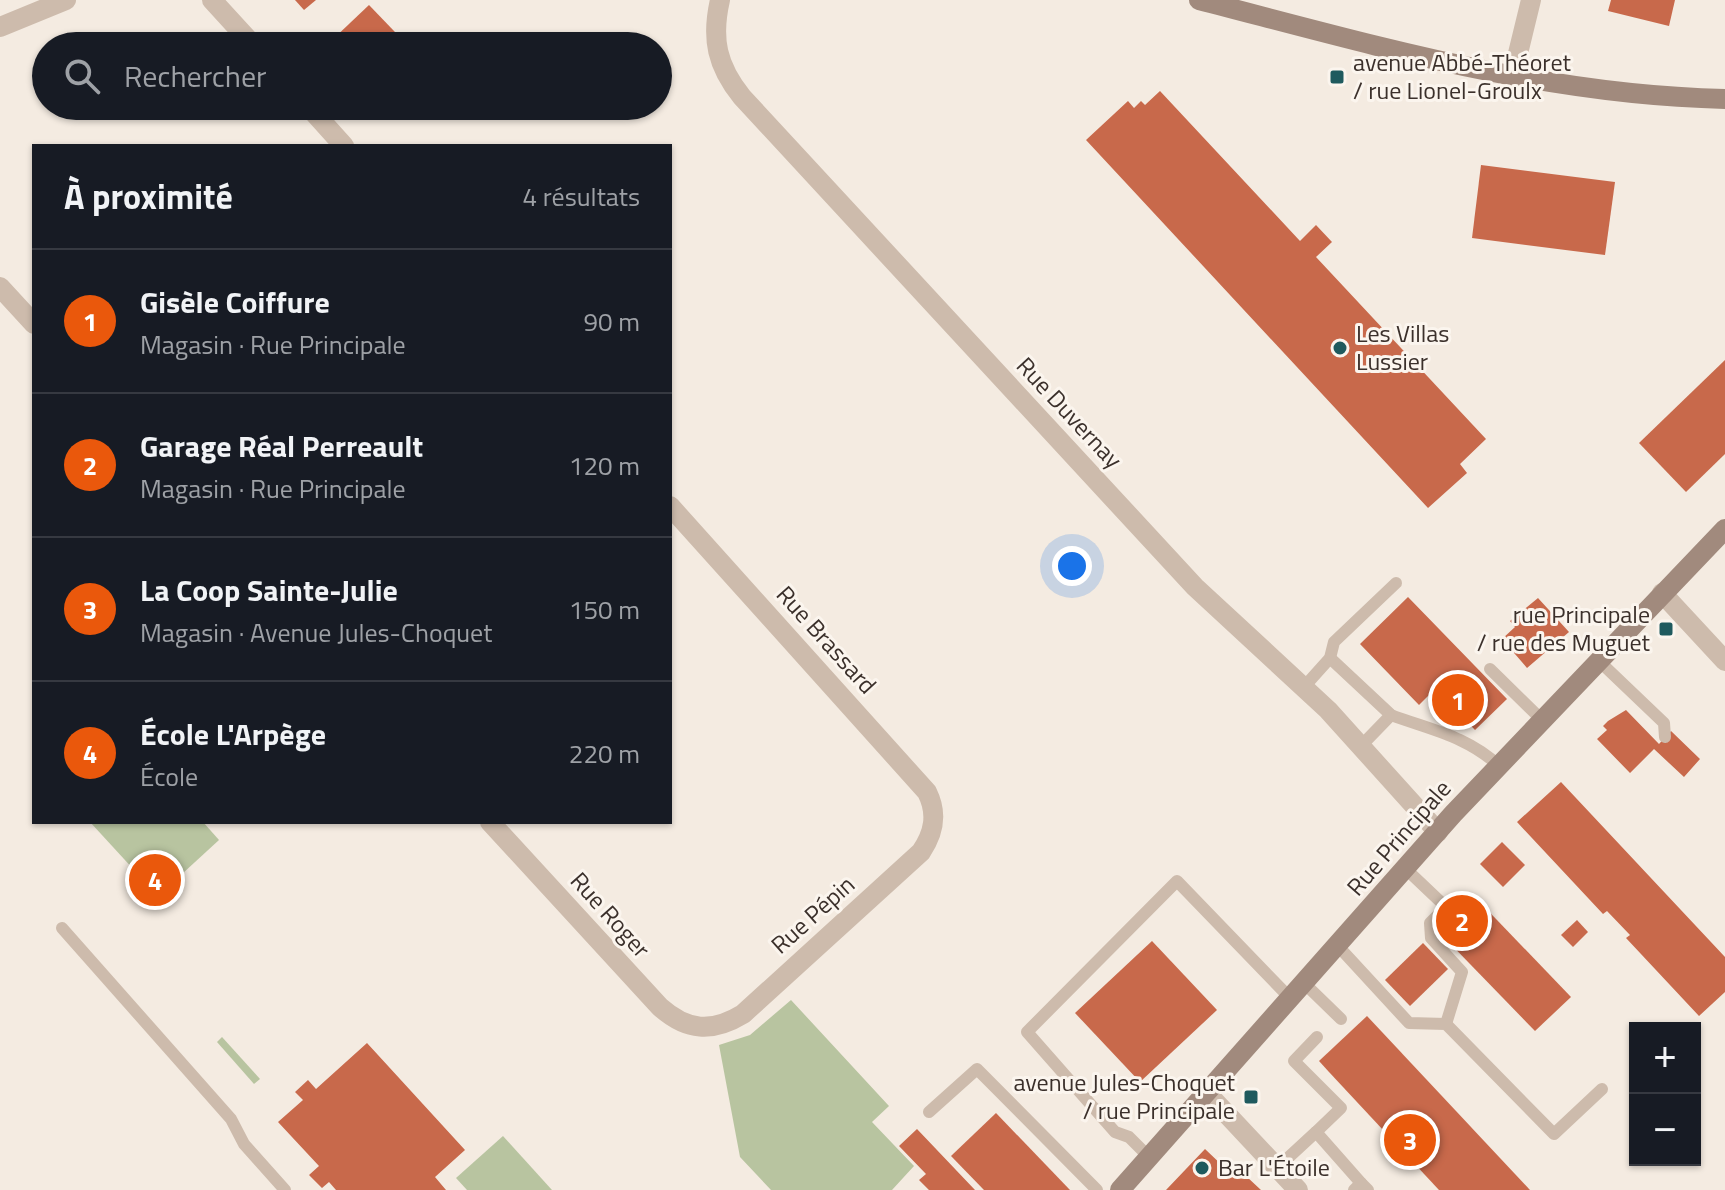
<!DOCTYPE html>
<html lang="fr">
<head>
<meta charset="utf-8">
<style>
	body { margin:0; font-family:"Titillium Web",sans-serif; background:#20242c; color:#f1f3f6 }
	.controls { position:absolute; right:24px; bottom:24px; display:grid; overflow:hidden; border-radius:0px; box-shadow:0 2px 6px #0004 }
	.controls button { width:72px; height:72px; display:grid; place-items:center; padding:0; border:0; border-bottom:2px solid #363941; background:#171b24; color:#f1f3f6; font:40px sans-serif }
	.you { position:absolute; left:1072px; top:566px; width:28px; height:28px; margin:-20px; border:6px solid #fff; border-radius:50%; background:#1a73e8; box-shadow:0 0 0 12px #1a73e833 }
	.badge { display:grid; place-items:center; width:52px; height:52px; border-radius:50%; background:#ea580c; color:#fff; font-size:26px; font-weight:700 }
	.pin { position:absolute; translate:-50% -50%; border:4px solid #fff; box-shadow:0 2px 8px #0006 }
	.list { margin:0; padding:0; list-style:none }
	h2 { display:flex; justify-content:space-between; align-items:center; height:104px; margin:0; padding:0 32px; font-size:34px }
	h2 small { font-size:26px; font-weight:400; color:#9ea1a6 }
	.list li { display:grid; grid-template-columns:52px 1fr auto; gap:24px; align-items:center; box-sizing:border-box; height:144px; padding:0 32px; border-top:2px solid #363941 }
	.list b { display:block; font-size:30px; white-space:nowrap }
	.list p { margin:0; font-size:26px; white-space:nowrap; color:#9ea1a6 }
	.list em { font-size:26px; font-style:normal; color:#9ea1a6 }
	.icon { flex:none; width:44px; height:44px; fill:none; stroke:currentColor; stroke-width:2; stroke-linecap:round; stroke-linejoin:round }
	.map { position:relative; flex:none; width:1725px; height:1190px; overflow:hidden }
	.search { position:absolute; background:#171b24; box-shadow:0 2px 6px #0004; left:32px; top:32px; width:640px; height:88px; display:flex; align-items:center; gap:20px; box-sizing:border-box; padding:0 28px; border-radius:44px; color:#9ea1a6; font-size:30px }
	.panel { position:absolute; background:#171b24; box-shadow:0 2px 6px #0004; left:32px; top:144px; width:640px; height:680px; border-radius:0px }
	.map>svg:first-child { display:block }
	.green { fill:#b8c4a0 }
	.building { fill:#c8694b }
	.lines { fill:none; stroke-linecap:round; stroke-linejoin:round }
	.lane { stroke:#cdbbac; stroke-width:12 }
	.street { stroke:#cdbbac; stroke-width:20 }
	.secondary { stroke:#a18a7d; stroke-width:20 }
	.poi-dot { fill:#1f5a5e; stroke:#fbf5ee; stroke-width:3 }
	.labels { text-anchor:middle; stroke-width:6; stroke-linejoin:round; paint-order:stroke }
	.poi-label { font-size:24px; fill:#3b302b; stroke:#fbf5ee; text-anchor:start }
	.street-label { font-size:24px; fill:#3b302b; stroke:#fbf5ee }
</style>
</head>
<body>
<div class="map">
<svg width="1725" height="1190" viewBox="0 0 1725 1190">
	<rect width="100%" height="100%" fill="#f4ebe1"/>
	<g class="green">
		<path d="M90,822H203L219,840L158,896Z"/>
		<path d="M791,1000L889,1106L872,1122L914,1166L892,1190H771L740,1157L719,1045L750,1035Z"/>
		<path d="M222,1037L260,1079L254,1084L217,1042Z"/>
		<path d="M503,1136L552,1190H467L456,1178Z"/>
	</g>
	<g class="building">
		<path d="M295,0H316L304,10Z"/>
		<path d="M1611,0H1675L1669,26L1608,11Z"/>
		<path d="M369,5L394,31L408,46H334L330,42Z"/>
		<path d="M1160,91L1300,241L1316,225L1332,242L1316,257L1486,439L1460,464L1467,473L1428,508L1086,140L1128,101L1134,108L1141,101L1145,105Z"/>
		<path d="M1481,165L1615,182L1605,255L1472,238Z"/>
		<path d="M1725,360V454L1686,492L1639,443Z"/>
		<path d="M1408,597L1507,699L1475,730L1435,689L1419,705L1360,644Z"/>
		<path d="M1538,598L1569,632L1527,668L1502,639L1515,627L1510,621Z"/>
		<path d="M1626,710L1659,744L1671,731L1700,759L1684,777L1654,749L1630,773L1597,739L1607,730L1603,726L1608,721Z"/>
		<path d="M1561,782L1725,957V992L1699,1016L1626,938L1630,935L1607,911L1603,914L1517,822Z"/>
		<path d="M1502,842L1525,865L1503,887L1480,864Z"/>
		<path d="M1473,895L1571,997L1535,1031L1437,930Z"/>
		<path d="M1577,920L1588,932L1573,947L1561,935Z"/>
		<path d="M1152,941L1217,1010L1140,1082L1075,1013Z"/>
		<path d="M1423,943L1448,969L1410,1006L1385,980Z"/>
		<path d="M1367,1016L1530,1190H1439L1329,1072L1319,1061Z"/>
		<path d="M367,1043L465,1150L435,1177L446,1190H336L329,1182L322,1188L309,1175L319,1166L278,1122L303,1100L295,1092L308,1080L316,1089Z"/>
		<path d="M996,1113L1070,1190H984L951,1156Z"/>
		<path d="M917,1129L975,1190H929L919,1180L926,1174L899,1146Z"/>
		<path d="M1205,1149L1226,1169L1232,1163L1261,1190H1166Z"/>
	</g>
	<g class="lines">
		<g class="lane">
			<path d="M1330,658L1391,715L1360,747"/>
			<path d="M1598,660L1664,723L1665,737"/>
			<path d="M1490,669L1542,720"/>
			<path d="M1304,687L1330,658L1334,642L1396,583"/>
			<path d="M1391,715C1431,730 1467,736 1499,766"/>
			<path d="M1407,870L1446,907L1430,923L1431,938L1462,972L1446,1024"/>
			<path d="M62,928L231,1119L244,1144L285,1190"/>
			<path d="M1338,946L1409,1023L1446,1024L1554,1134L1602,1089"/>
			<path d="M1305,984L1341,1019"/>
			<path d="M929,1112L977,1069L1097,1190"/>
			<path d="M1316,1132L1341,1108L1294,1061L1317,1037"/>
			<path d="M1149,1157L1129,1137L1115,1132L1027,1032L1177,881L1291,999"/>
			<path d="M1277,1168L1316,1132L1361,1183"/>
			<path d="M1354,1190L1361,1183L1368,1190"/>
		</g>
		<g class="street">
			<path d="M212,0L254,46"/>
			<path d="M720,0C711,39 717,66 742,97L1195,587L1328,710L1438,832"/>
			<path d="M0,27L66,0"/>
			<path d="M1512,78L1531,0"/>
			<path d="M308,106L344,146"/>
			<path d="M0,287L34,324"/>
			<path d="M1662,593L1725,661"/>
			<path d="M490,822L660,1007C687,1031 712,1033 743,1014L921,852C934,833 938,814 927,792L670,506"/>
			<path d="M1207,1093L1298,1190"/>
		</g>
		<g class="secondary">
			<path d="M1199,0C1374,45 1542,95 1725,99"/>
			<path d="M1120,1190L1453,814L1725,529"/>
		</g>
	</g>
	<g class="poi-dot">
		<rect x="1329" y="69" width="16" height="16" rx="4"/>
		<circle cx="1340" cy="348" r="8"/>
		<rect x="1658" y="621" width="16" height="16" rx="4"/>
		<rect x="1243" y="1089" width="16" height="16" rx="4"/>
		<circle cx="1202" cy="1168" r="8"/>
	</g>
	<g class="labels">
		<g class="poi-label">
			<text x="1353" y="71">avenue Abbé-Théoret<tspan x="1353" dy="28">/ rue Lionel-Groulx</tspan></text>
			<text x="1356" y="342">Les Villas<tspan x="1356" dy="28">Lussier</tspan></text>
			<text x="1650" y="623" text-anchor="end">rue Principale<tspan x="1650" dy="28">/ rue des Muguet</tspan></text>
			<text x="1235" y="1091" text-anchor="end">avenue Jules-Choquet<tspan x="1235" dy="28">/ rue Principale</tspan></text>
			<text x="1218" y="1176">Bar L'Étoile</text>
		</g>
		<g class="street-label">
			<text transform="translate(1069 413) rotate(47)" y="8">Rue Duvernay</text>
			<text transform="translate(826 640) rotate(48)" y="8">Rue Brassard</text>
			<text transform="translate(1399 838) rotate(-49)" y="8">Rue Principale</text>
			<text transform="translate(610 915) rotate(48)" y="8">Rue Roger</text>
			<text transform="translate(813 915) rotate(-42)" y="8">Rue Pépin</text>
		</g>
	</g>
</svg>
<div class="controls">
<button>+</button>
<button>−</button>
</div>
<div class="you"></div>
<div class="pin badge" style="left:1458px;top:700px">1</div>
<div class="pin badge" style="left:1462px;top:921px">2</div>
<div class="pin badge" style="left:1410px;top:1140px">3</div>
<div class="pin badge" style="left:155px;top:880px">4</div>
<div class="search"><svg class="icon" aria-label="search" viewBox="0 0 24 24"><circle cx="10" cy="10" r="6"/><path d="M15 15l6 6"/></svg>Rechercher</div>
<section class="panel">
<h2>À proximité<small>4 résultats</small></h2>
<ul class="list">
<li><span class="badge">1</span><div><b>Gisèle Coiffure</b><p>Magasin · Rue Principale</p></div><em>90 m</em></li>
<li><span class="badge">2</span><div><b>Garage Réal Perreault</b><p>Magasin · Rue Principale</p></div><em>120 m</em></li>
<li><span class="badge">3</span><div><b>La Coop Sainte-Julie</b><p>Magasin · Avenue Jules-Choquet</p></div><em>150 m</em></li>
<li><span class="badge">4</span><div><b>École L'Arpège</b><p>École</p></div><em>220 m</em></li>
</ul>
</section>
</div>
</body>
</html>
